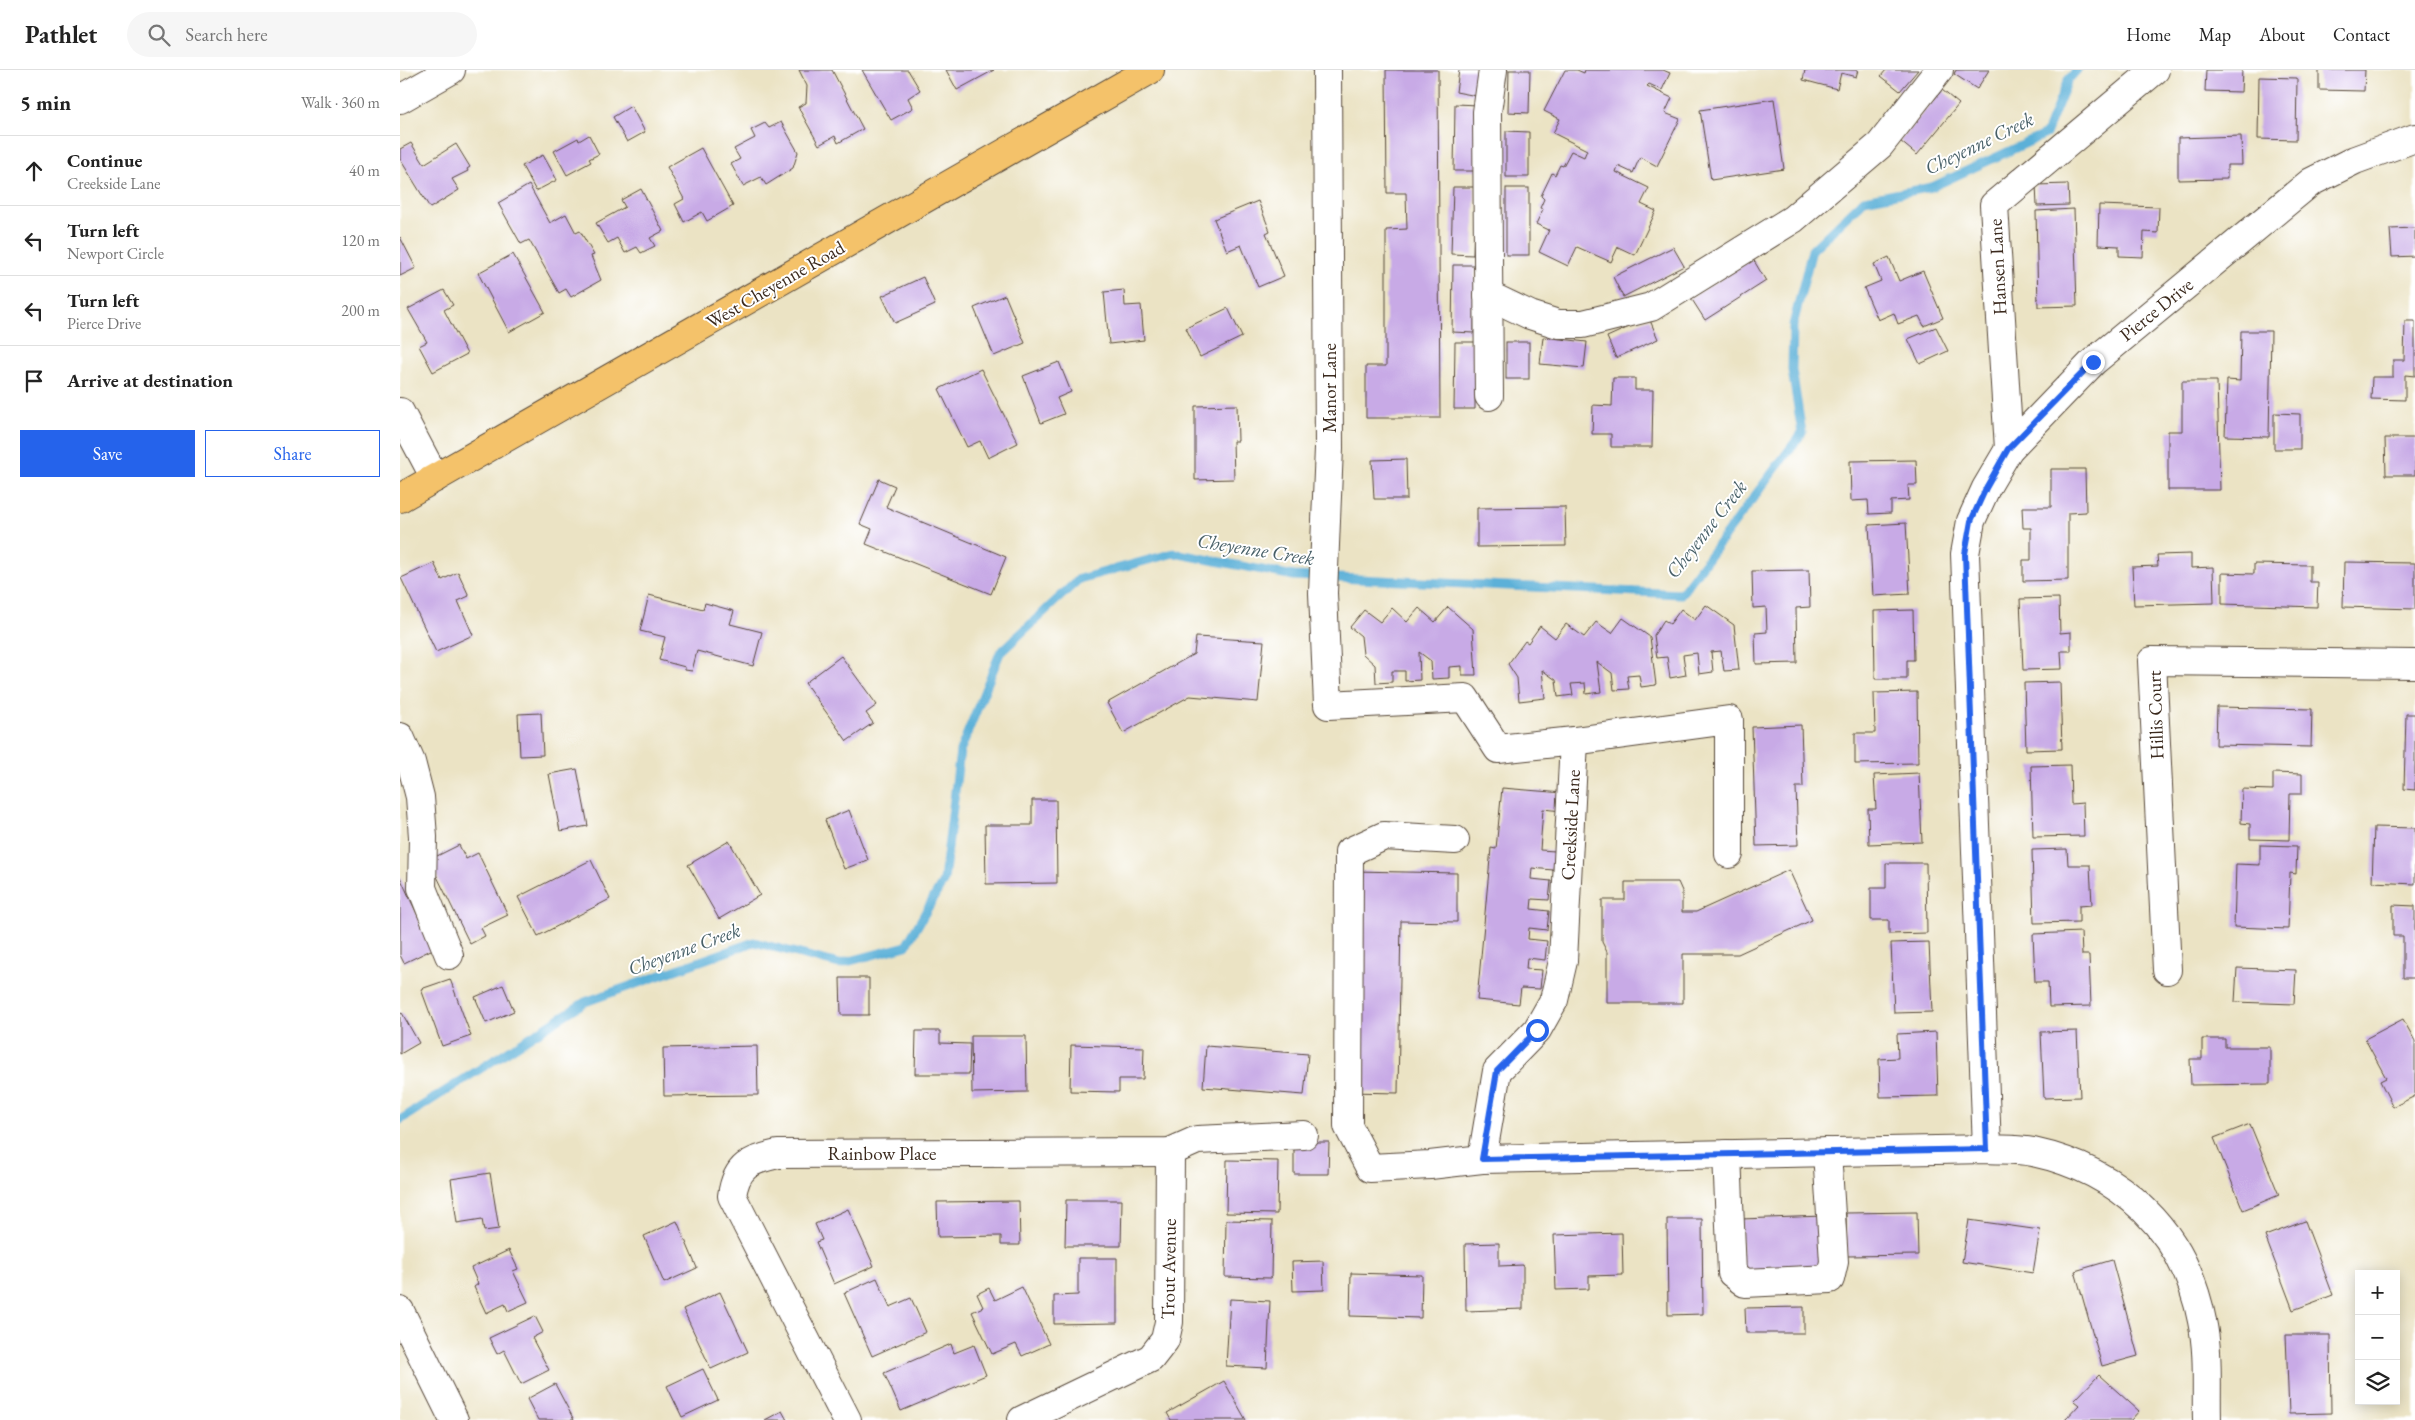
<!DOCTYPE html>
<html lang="en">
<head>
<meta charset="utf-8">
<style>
	body { margin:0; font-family:"EB Garamond",serif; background:#f6f6f6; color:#222 }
	.controls { position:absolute; right:15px; bottom:15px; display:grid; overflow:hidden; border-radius:0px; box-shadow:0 2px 12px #0003 }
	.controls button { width:45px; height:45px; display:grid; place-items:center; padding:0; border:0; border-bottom:1px solid #e0e0e0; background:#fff; color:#222; font:25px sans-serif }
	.stop { position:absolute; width:15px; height:15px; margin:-11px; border:4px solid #2563eb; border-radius:50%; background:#fff }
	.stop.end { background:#2563eb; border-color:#fff; box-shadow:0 1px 5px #0008 }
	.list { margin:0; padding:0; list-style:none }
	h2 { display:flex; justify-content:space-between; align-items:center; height:65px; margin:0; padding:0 20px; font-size:21px }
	h2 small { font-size:16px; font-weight:400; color:#767676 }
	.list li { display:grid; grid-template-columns:32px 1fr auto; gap:15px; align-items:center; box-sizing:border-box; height:70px; padding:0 20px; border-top:1px solid #e0e0e0 }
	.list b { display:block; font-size:19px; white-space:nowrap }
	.list p { margin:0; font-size:16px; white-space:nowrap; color:#767676 }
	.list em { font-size:16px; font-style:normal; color:#767676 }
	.actions { display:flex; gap:10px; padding:15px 20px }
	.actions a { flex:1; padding:11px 0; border:1px solid #2563eb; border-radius:0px; text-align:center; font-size:18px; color:#2563eb }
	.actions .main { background:#2563eb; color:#fff }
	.icon { flex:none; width:28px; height:28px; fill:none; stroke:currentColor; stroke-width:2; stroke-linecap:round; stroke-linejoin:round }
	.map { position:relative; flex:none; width:2015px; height:1350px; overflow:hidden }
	header { display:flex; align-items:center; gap:30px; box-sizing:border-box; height:70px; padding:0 25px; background:#fff; border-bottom:1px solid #e0e0e0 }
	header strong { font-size:24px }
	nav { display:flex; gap:28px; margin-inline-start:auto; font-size:18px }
	.search { width:350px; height:45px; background:#f6f6f6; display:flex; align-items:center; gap:12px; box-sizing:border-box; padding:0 18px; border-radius:28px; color:#767676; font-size:19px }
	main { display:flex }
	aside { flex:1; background:#fff }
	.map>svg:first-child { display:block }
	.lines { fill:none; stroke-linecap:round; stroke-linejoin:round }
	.stream { stroke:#5cb0d8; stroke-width:9 }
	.building { fill:#c8aae6 }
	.minor-casing { stroke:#554637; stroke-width:30 }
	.major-casing { stroke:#554637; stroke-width:30 }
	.minor { stroke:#fff; stroke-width:28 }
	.major { stroke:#f4c26a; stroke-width:28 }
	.route { stroke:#2563eb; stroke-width:6 }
	.labels { text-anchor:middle; stroke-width:4; stroke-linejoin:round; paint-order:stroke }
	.street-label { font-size:19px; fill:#3b2a1e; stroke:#fff }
	.water-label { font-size:20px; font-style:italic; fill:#486068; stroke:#fff }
</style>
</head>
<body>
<header>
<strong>Pathlet</strong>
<div class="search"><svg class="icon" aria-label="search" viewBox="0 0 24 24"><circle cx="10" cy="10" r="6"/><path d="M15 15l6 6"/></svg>Search here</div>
<nav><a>Home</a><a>Map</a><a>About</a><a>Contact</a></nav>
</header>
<main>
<aside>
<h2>5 min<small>Walk · 360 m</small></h2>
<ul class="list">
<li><svg class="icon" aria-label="ahead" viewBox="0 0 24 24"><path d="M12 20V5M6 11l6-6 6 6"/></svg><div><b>Continue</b><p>Creekside Lane</p></div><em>40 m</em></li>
<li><svg class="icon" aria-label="left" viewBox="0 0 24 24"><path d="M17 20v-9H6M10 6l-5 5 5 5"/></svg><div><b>Turn left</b><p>Newport Circle</p></div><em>120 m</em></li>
<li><svg class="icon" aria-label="left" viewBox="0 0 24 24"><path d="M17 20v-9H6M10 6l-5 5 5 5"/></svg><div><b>Turn left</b><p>Pierce Drive</p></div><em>200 m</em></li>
<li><svg class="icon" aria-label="arrive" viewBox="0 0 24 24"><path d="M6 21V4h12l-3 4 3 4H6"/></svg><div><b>Arrive at destination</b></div></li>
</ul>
<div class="actions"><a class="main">Save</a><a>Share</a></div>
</aside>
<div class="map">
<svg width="2015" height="1350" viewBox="0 0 2015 1350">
	<rect width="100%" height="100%" fill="#fff"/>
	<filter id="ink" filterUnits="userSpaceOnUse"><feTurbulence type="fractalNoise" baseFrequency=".02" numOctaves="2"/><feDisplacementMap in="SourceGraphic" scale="10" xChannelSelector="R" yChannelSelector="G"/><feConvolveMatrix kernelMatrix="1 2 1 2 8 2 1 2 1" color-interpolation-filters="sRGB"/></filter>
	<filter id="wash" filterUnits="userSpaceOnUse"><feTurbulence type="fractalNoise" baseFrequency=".0096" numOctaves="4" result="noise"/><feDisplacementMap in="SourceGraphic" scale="20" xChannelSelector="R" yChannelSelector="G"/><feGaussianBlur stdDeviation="1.12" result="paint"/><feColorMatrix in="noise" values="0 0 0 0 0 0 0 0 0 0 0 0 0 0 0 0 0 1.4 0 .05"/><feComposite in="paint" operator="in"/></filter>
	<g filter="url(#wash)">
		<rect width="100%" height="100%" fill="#ebe3c4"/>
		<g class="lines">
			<path class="stream" d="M0,1050L185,932L354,872L439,894L506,876L544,810L560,681L600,583L679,509L774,483L894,506L1281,524L1402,363L1392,300L1393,255L1412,180L1464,130L1532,117L1646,64L1668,10L1677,0"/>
		</g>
		<g id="blocks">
			<g class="building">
				<path d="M399,0H432L463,59L438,73L435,66L419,75L398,37L406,33L407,16Z"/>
				<path d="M462,0H508L520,20L508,28L513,38L491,50Z"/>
				<path d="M546,0H594L557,20Z"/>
				<path d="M986,0H1038L1040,348H966V296H986V160L1007,159L1006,123H987Z"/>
				<path d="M1059,0H1082L1077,26L1056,22Z"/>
				<path d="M1109,0H1130L1129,43L1108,42Z"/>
				<path d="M1165,0H1177L1184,3L1185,0H1263L1270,3L1262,20L1249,14L1247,16L1272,28L1265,43L1280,49L1257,96L1240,87L1233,103L1218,96L1216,102L1249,118L1241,134L1256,141L1235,185L1218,177L1211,192L1177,177L1168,196L1139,182L1149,160L1136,154L1143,139L1140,138L1144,129L1141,126L1152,103L1155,105L1160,95L1163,96L1171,81L1184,87L1187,80L1153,63L1160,49L1144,41Z"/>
				<path d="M1405,0H1458L1456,7L1441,3L1437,19L1403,10Z"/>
				<path d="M1486,0H1518L1500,21L1481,6Z"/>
				<path d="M1556,0H1589L1577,19L1554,4Z"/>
				<path d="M1806,0H1842L1841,22L1805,21Z"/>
				<path d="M1919,0H1965L1964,21L1919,20Z"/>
				<path d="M1859,7L1897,8L1896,70L1858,69Z"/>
				<path d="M1542,20L1559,34L1517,85L1500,71Z"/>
				<path d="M1374,29L1384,99L1311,110L1300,40Z"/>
				<path d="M1055,34L1078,35L1077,101H1054Z"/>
				<path d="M231,36L245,62L227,72L213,47Z"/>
				<path d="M381,52L398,82L393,98L366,115L361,107L343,116L331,94L340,89L334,79L355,68L351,60L365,53L369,58Z"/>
				<path d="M1106,61L1129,62V107H1106Z"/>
				<path d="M189,65L199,84L189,89L191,92L167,105L154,81L178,68L179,71Z"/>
				<path d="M1841,66L1842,95H1827V109L1778,110V68Z"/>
				<path d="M11,73L24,94L56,74L70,97L67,99L68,101L52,109L59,120L30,138L0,89V79Z"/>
				<path d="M301,78L333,136L307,151L302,142L284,152L275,134L284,129L267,97Z"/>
				<path d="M143,85L157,110L136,121L122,96Z"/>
				<path d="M1668,114L1669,135L1637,136L1636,115Z"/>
				<path d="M129,115L150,153L166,144L176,163L180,161L194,185L191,186L201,210L171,227L166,219L159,223L129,170L121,174L98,133Z"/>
				<path d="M1053,117H1075L1073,185L1051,184Z"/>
				<rect x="1106" y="118" width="23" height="67"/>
				<path d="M241,119L263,161L250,168L255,176L241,183L237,177L225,183L217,168L208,173L196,153L225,137L221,130Z"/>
				<path d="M858,131L870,161L866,163L884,206L858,217L841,175L827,181L814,149Z"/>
				<path d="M1699,135L1759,137L1758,163L1744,162L1743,187L1719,186V176L1698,175Z"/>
				<path d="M1674,139L1677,236L1638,237L1636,141Z"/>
				<path d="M2015,158V186L1992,187L1990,159Z"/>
				<path d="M0,167L16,198L0,206Z"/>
				<path d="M1273,177L1284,196L1223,227L1213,207Z"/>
				<path d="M113,184L145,242L109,262L78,203Z"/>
				<path d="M1489,187L1499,211L1523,201L1543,248L1524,256L1519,246L1498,254L1494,243L1478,250L1464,218L1481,211L1474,194Z"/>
				<path d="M1353,189L1366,211L1305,250L1291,228Z"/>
				<path d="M1053,195H1075L1074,263L1052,262Z"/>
				<path d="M523,207L535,235L495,253L482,226Z"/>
				<path d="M44,220L53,235L44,240L67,284L33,302L19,276L27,272L8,239Z"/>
				<path d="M724,220L725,236L741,235L744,270L709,274L704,222Z"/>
				<path d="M605,225L625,273L594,286L574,238Z"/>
				<path d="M828,238L842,267L800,287L786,258Z"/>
				<path d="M1249,248L1258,269L1216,288L1207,267Z"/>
				<path d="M2005,251H2015V306L2005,305V330L1971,329L1972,307H1993V290H2004Z"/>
				<path d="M1536,257L1548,281L1520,294L1508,269Z"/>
				<path d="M1841,261H1871L1869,367L1825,366L1827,310L1840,311Z"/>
				<path d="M1143,267L1187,272L1184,298L1140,294Z"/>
				<path d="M1055,272H1075V339H1054Z"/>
				<rect x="1106" y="272" width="23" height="37"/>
				<path d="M659,292L671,322L657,328L664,344L641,353L623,306Z"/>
				<path d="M581,299L618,373L588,388L580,371L567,377L539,319Z"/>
				<path d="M1213,308H1235V320H1253L1252,377H1211V364H1192L1193,335L1212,336Z"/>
				<path d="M1782,311H1817L1820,420H1768V361H1782Z"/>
				<path d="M837,335L838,371H833L834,409L795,410V336Z"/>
				<path d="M1874,343L1900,344V379H1874Z"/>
				<path d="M1985,368H2015V405H1986Z"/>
				<path d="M1006,389L1007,429H974L972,390Z"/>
				<path d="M1516,390L1517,415H1508L1509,430L1491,431V443L1469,444L1468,430L1451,431L1450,391Z"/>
				<path d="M1651,399H1685L1686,442L1668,443V510L1623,511V490H1631V458H1623L1622,437H1651Z"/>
				<path d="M479,409L495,416L486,437L606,487L591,524L466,474L472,459L460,454Z"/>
				<path d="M1165,437L1166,476L1077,477V438Z"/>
				<path d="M1506,453L1510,524L1473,526L1469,455Z"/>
				<path d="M1791,484V498L1813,497L1814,533L1734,535L1732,497L1758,496L1757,485Z"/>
				<path d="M1944,492L2015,493V539L1943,537Z"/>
				<path d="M34,493L42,510L58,502L69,526L58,531L73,565L36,582L1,508Z"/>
				<path d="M1854,494L1910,495V512H1918L1917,537L1822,534V503L1854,504Z"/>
				<path d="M1409,500L1410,537L1396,538L1397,593L1356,594L1355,563L1367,562L1366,537L1353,538L1352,501Z"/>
				<path d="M249,525L303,539L305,533L334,541L330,554L362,562L353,596L297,581L292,601L285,600V597L259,590L265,567L240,561Z"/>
				<path d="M1659,528L1660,563L1671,562V581H1661L1662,599L1623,600L1620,529Z"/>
				<path d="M1306,535L1334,555L1339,600L1324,601L1321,581L1311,582L1313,602L1299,604L1297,583L1283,585L1286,605L1270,608L1267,587L1257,588L1254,565L1264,550L1270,554L1281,539L1295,550Z"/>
				<path d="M1048,537L1073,559L1076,605H1062V596L1049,597V608L1032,609L1031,591L1019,582L1020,610L1005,611V601H992V612L976,613L975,595L963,584L961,566L950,557L964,540L980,552L992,538L1007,552L1019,538L1035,552Z"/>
				<path d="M1513,540L1514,590H1507V609H1475L1474,541Z"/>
				<path d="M1223,548L1250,567L1256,615L1241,617L1239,605L1227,606L1229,619L1214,620L1212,603L1197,592L1201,622L1186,624L1185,613L1171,614L1173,625L1158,627L1156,610L1142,600L1145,628L1119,631L1117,608L1108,594L1125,571L1128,573L1140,556L1155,568L1166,554L1184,567L1196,552L1212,563Z"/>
				<path d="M796,567L864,571L858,632L790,626L723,663L707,633L794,584Z"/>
				<path d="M441,586L477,635L466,643L473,653L447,671L405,613Z"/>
				<path d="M1660,612L1662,679L1626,680L1624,613Z"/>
				<path d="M1517,622L1518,693L1455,694V663H1475L1474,623Z"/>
				<path d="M1817,637L1912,639L1911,677L1816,675Z"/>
				<path d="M141,643L143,685L120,686L118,644Z"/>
				<path d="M2006,644H2015V720L2004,719Z"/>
				<path d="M1401,655L1403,717H1396L1398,775L1356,776L1352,657Z"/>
				<path d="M1670,695L1671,734L1683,733L1684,766L1633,767L1631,696Z"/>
				<path d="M177,699L188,756L160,761L149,704Z"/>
				<path d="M1519,703L1522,772L1469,774L1468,739H1476L1474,705Z"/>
				<path d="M1873,703L1902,704V724H1890L1889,770L1850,769V754L1841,753L1842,719L1873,720Z"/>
				<path d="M1102,718L1163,723L1162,741L1143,739L1140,780L1155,781L1153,800L1132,798L1131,809L1151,811L1149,830L1132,829L1131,839L1149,841L1147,860L1129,858L1128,869L1147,871L1145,890L1127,888L1126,899L1142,900L1140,919L1121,918L1119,934L1077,930L1091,778L1096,779Z"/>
				<path d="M632,730H656L657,813L586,814L585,755H632Z"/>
				<path d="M449,740L468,790L444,799L425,750Z"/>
				<path d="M1974,757L2015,758V814L1972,812Z"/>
				<path d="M329,771L360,825L319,849L288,795Z"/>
				<path d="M59,775L66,789L78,783L108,845L81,858L85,866L70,874L29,790Z"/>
				<path d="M1860,775L1897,776L1896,804L1890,803L1888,859L1834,857L1836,794L1860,795Z"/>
				<path d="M1667,779L1668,795H1690L1692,835L1679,836V852L1634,853L1632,780Z"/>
				<path d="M191,790L210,829L138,866L118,827Z"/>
				<path d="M1486,793H1526L1527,863L1489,864V850H1471V818H1486Z"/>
				<path d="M1389,800L1412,850L1338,884H1283V933H1207V882L1202,872V830H1225V812H1278L1282,821V842H1296Z"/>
				<path d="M953,801L1057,803V852L1001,851L998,1023L949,1022Z"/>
				<path d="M0,807L33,879L4,893L0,885Z"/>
				<path d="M1993,835L2015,836V908H2003V866H1993Z"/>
				<path d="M1681,862L1682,885H1689L1691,936L1649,937L1648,912H1635L1633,864Z"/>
				<path d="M1529,872L1532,942L1494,943L1491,873Z"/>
				<path d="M1837,898L1896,900L1894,934L1835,932Z"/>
				<path d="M440,908H469V945H441Z"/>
				<path d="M50,909L71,966L42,976L21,919Z"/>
				<path d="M103,915L114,941L86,953L75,927Z"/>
				<path d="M2,943L19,973L0,984V944Z"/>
				<path d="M2003,949L2015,971V1026L1993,1037L1980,1011L1986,1008L1965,969Z"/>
				<path d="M516,961H540V973L570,974L569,1004H515Z"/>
				<path d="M1677,961L1680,1027L1644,1028L1641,962Z"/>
				<path d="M1536,962L1538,1026L1480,1027L1479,989L1498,988L1497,964Z"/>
				<path d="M571,966H626L627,1022L572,1023Z"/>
				<path d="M1802,969H1825V977H1870V1014L1791,1015L1790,989H1802Z"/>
				<path d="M671,975L744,977L743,1009H719V1022L670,1021Z"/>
				<path d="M357,976L358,1025L264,1026L263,978Z"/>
				<path d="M806,976L908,984L904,1025L803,1017Z"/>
				<path d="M1850,1054L1879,1125L1843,1140L1814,1068Z"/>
				<path d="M894,1072H929L928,1104H894Z"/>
				<path d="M827,1090L878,1091L877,1144L826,1143Z"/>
				<path d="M90,1103L99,1159L84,1161L82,1149L57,1153L51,1109Z"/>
				<path d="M666,1130H722L721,1176H665Z"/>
				<path d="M619,1131L620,1175H601V1166L538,1167L537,1132Z"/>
				<path d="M448,1139L474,1196L434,1214L416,1172L422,1170L415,1154Z"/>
				<path d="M1517,1142L1518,1185L1447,1186L1446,1143Z"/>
				<path d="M1423,1146L1425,1199L1342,1202L1341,1149Z"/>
				<path d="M1267,1149H1302L1303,1244L1268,1245Z"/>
				<path d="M826,1150L872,1151L871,1208L825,1207Z"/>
				<path d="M1569,1150L1640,1160L1633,1203L1562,1192Z"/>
				<path d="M277,1151L297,1198L264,1213L244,1166Z"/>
				<path d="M1905,1151L1933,1225L1893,1240L1865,1166Z"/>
				<path d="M1222,1163L1223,1205L1189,1206V1219L1156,1220L1154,1165Z"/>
				<path d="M1099,1173V1196L1123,1195V1239L1066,1241L1065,1174Z"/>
				<path d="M109,1180L118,1199L113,1201L128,1232L108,1241L105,1234L86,1243L74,1217L78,1214L71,1198Z"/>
				<path d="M678,1188H717V1253L654,1254V1226L678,1225Z"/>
				<path d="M1712,1190L1738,1286L1702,1296L1675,1201Z"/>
				<path d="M923,1191L924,1220L893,1221L892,1192Z"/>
				<path d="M951,1203L1022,1205L1021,1248L950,1246Z"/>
				<path d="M477,1208L490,1237L511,1228L526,1262L472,1286L444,1223Z"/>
				<path d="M622,1217L649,1274L622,1286L616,1274L592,1284L572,1242L583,1237L577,1224L589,1218L595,1230Z"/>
				<path d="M320,1222L348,1282L311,1299L283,1239Z"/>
				<path d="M830,1229L870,1231L867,1298L826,1296Z"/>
				<path d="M1404,1237V1263H1346L1345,1238Z"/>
				<path d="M135,1246L143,1262L132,1268L149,1300L121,1314L104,1280L97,1284L89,1268Z"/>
				<path d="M1886,1265H1930L1931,1343L1889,1344Z"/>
				<path d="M551,1274L554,1283L574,1275L586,1305L501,1341L484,1303Z"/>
				<path d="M303,1299L318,1330L282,1347L267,1316Z"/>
				<path d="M1699,1305L1739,1341L1731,1350H1665L1679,1335L1674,1331Z"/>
				<path d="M824,1311L846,1350H771L767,1343Z"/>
				<path d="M155,1314L174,1350H138L127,1329Z"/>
				<path d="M382,1341L387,1350H365Z"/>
			</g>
		</g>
	</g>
	<g filter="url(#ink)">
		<use href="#blocks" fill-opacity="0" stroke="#554637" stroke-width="1"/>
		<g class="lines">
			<defs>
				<g id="minor">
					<path d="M927,0L929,378L923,523L928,635L1065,628L1098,679L1174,671L1163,891L1154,930L1137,960L1097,1001L1082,1089"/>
					<path d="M0,29L51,0"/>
					<path d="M1088,225L1130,245L1158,254H1183L1251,237L1393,149L1480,75L1539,0"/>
					<path d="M1089,326L1087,42L1093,0"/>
					<path d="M0,342L35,408"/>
					<path d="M1609,379L1594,135L1755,0"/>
					<path d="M0,667L11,692L20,727L23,767L22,818L49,885"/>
					<path d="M1174,671L1329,650V784"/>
					<path d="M1055,770L984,766L949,782L948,1056L970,1098L1030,1095L1082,1089L1587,1079C1602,1080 1618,1079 1633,1082C1721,1101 1785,1161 1802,1251C1809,1283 1806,1318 1807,1350"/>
					<path d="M1767,900L1752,591L2015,594"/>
					<path d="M1587,1079L1565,484L1571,451L1586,418L1609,379L1693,292L1911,112L1955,90L2015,68"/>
					<path d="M1327,1084L1332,1203L1345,1213L1430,1209L1434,1192L1427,1082"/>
					<path d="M0,1241L54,1350"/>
					<path d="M447,1350L332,1126C336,1096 350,1090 378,1084L770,1082L797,1070L904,1065"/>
					<path d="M622,1350L751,1288L765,1270L769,1252L770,1082"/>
				</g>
				<path id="major" d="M0,428L750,0"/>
			</defs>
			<use href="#minor" class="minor-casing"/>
			<use href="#major" class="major-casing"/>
			<use href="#minor" class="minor"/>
			<use href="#major" class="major"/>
		</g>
	</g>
	<g class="lines" filter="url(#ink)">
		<path class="route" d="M1137,960L1097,1001L1082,1089L1587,1079L1565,484L1571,451L1586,418L1608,379L1693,292"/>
	</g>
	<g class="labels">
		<g class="street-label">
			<text transform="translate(1597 197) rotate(-93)" y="7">Hansen Lane</text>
			<text transform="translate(375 214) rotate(-30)" y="7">West Cheyenne Road</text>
			<text transform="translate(1756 239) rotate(-39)" y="7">Pierce Drive</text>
			<text transform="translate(929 318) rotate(-90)" y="7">Manor Lane</text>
			<text transform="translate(1755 645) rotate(-92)" y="7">Hillis Court</text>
			<text transform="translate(1170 755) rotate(-87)" y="7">Creekside Lane</text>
			<text x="482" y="1090">Rainbow Place</text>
			<text transform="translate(768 1199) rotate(-89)" y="7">Trout Avenue</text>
		</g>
		<g class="water-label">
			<text transform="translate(1579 73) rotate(-26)" y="7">Cheyenne Creek</text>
			<text transform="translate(1306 459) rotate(-52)" y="7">Cheyenne Creek</text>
			<text transform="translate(856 479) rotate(9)" y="7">Cheyenne Creek</text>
			<text transform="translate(284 879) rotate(-20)" y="7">Cheyenne Creek</text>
		</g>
	</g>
</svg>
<div class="controls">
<button>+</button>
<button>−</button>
<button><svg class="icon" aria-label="layers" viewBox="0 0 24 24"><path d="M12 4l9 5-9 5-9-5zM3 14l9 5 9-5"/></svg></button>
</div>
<div class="stop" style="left:1137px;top:960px"></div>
<div class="stop end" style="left:1693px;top:292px"></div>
</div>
</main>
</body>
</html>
